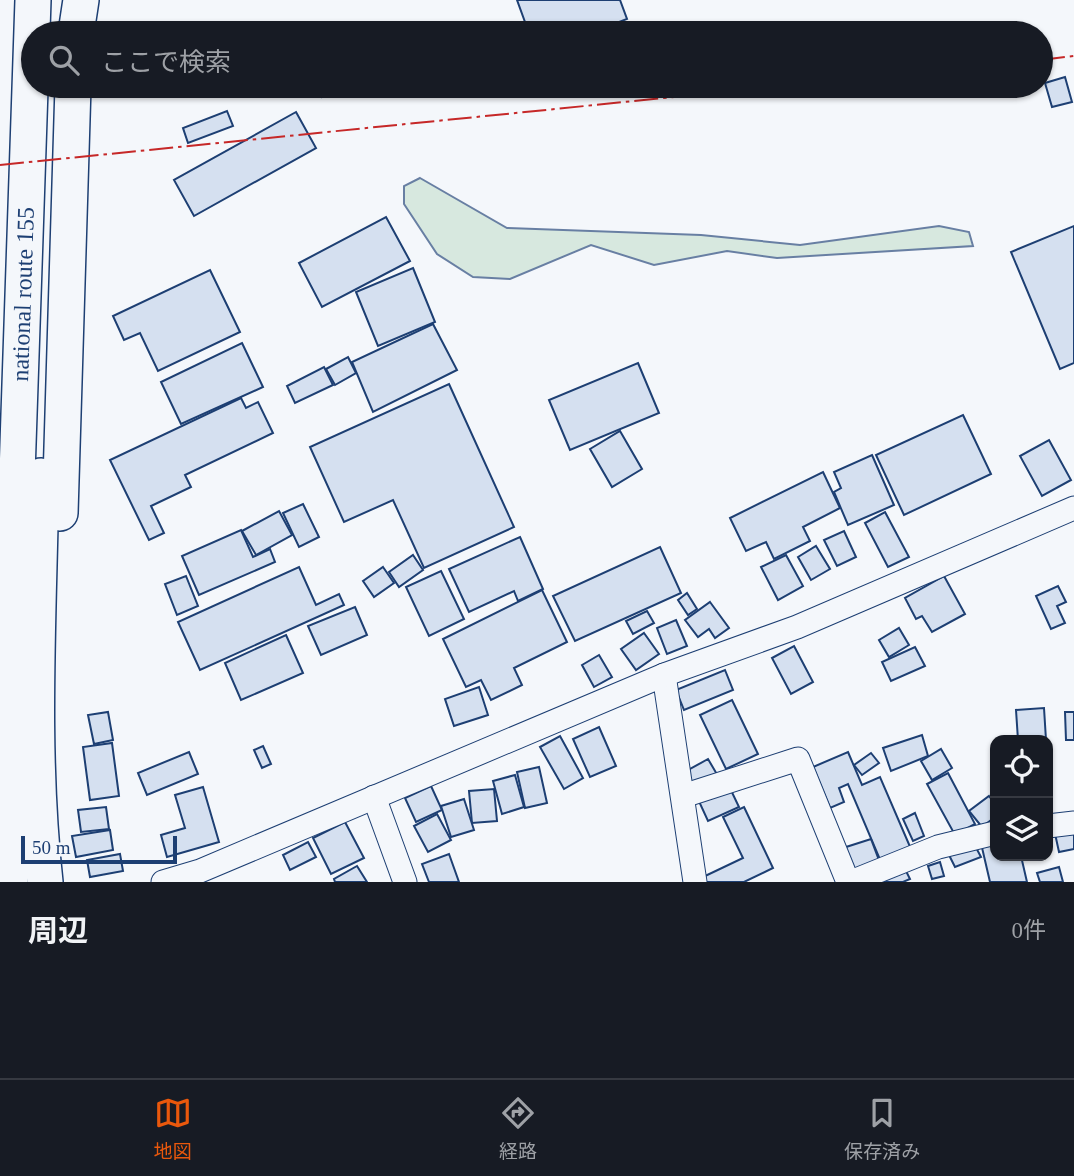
<!DOCTYPE html>
<html lang="ja">
<head>
<meta charset="utf-8">
<style>
	body { margin:0; font-family:"Times New Roman","Noto Sans JP",serif; background:#242831; color:#f1f3f6 }
	.controls { position:absolute; right:21px; bottom:21px; display:grid; overflow:hidden; border-radius:14px; box-shadow:0 2px 5px #0004 }
	.controls button { width:63px; height:63px; display:grid; place-items:center; padding:0; border:0; border-bottom:2px solid #363941; background:#171b24; color:#f1f3f6; font:35px sans-serif }
	.scale { position:absolute; left:21px; bottom:18px; width:156px; box-sizing:border-box; padding-left:7px; border:4px solid #1d3f73; border-top:0; font-size:19px; line-height:24px; white-space:nowrap; color:#1d3f73; -webkit-text-stroke:5px #f4f7fb; paint-order:stroke }
	.list { margin:0; padding:0; list-style:none }
	h2 { display:flex; justify-content:space-between; align-items:center; height:91px; margin:0; padding:0 28px; font-size:30px }
	h2 small { font-size:23px; font-weight:400; color:#9ea1a6 }
	.icon { flex:none; width:38px; height:38px; fill:none; stroke:currentColor; stroke-width:2; stroke-linecap:round; stroke-linejoin:round }
	.map { position:relative; flex:none; width:1074px; height:882px; overflow:hidden }
	.search { position:absolute; background:#171b24; box-shadow:0 2px 5px #0004; left:21px; right:21px; top:21px; height:77px; display:flex; align-items:center; gap:18px; box-sizing:border-box; padding:0 24px; border-radius:38px; color:#9ea1a6; font-size:26px }
	.sheet { height:196px; background:#171b24 }
	nav { display:flex; justify-content:space-around; align-items:center; box-sizing:border-box; height:98px; border-top:2px solid #363941; background:#171b24; font-size:19px; color:#9ea1a6 }
	nav a { display:grid; justify-items:center; gap:4px }
	nav .on { color:#ea580c }
	.map>svg:first-child { display:block }
	.green { fill:#d7e8df; stroke:#687fa3; stroke-width:2 }
	.building { fill:#d5e0f0; stroke:#1d3f73; stroke-width:2 }
	.lines { fill:none; stroke-linecap:round; stroke-linejoin:round }
	.minor-casing { stroke:#1d3f73; stroke-width:25 }
	.highway-casing { stroke:#1d3f73; stroke-width:38 }
	.minor { stroke:#f4f7fb; stroke-width:23 }
	.highway { stroke:#f4f7fb; stroke-width:35 }
	.power { stroke:#c62828; stroke-width:2; stroke-dasharray:24 5 3.5 5; stroke-linecap:butt }
	.labels { text-anchor:middle; stroke-width:5; stroke-linejoin:round; paint-order:stroke }
	.street-label { font-size:24px; fill:#1d3f73; stroke:#f4f7fb }
</style>
</head>
<body>
<div class="map">
<svg width="1074" height="882" viewBox="0 0 1074 882">
	<rect width="100%" height="100%" fill="#f4f7fb"/>
	<path class="green" d="M420,178L507,228L701,235L800,245L939,226L969,232L973,246L777,258L727,251L654,265L591,245L510,279L473,277L437,254L404,204V186Z"/>
	<g class="building">
		<path d="M517,0H620L627,19L611,25L614,33H529Z"/>
		<path d="M1065,77L1072,102L1052,107L1045,83Z"/>
		<path d="M319,86H342L343,92L322,97Z"/>
		<path d="M227,111L233,126L188,143L183,128Z"/>
		<path d="M296,112L316,148L194,216L174,180Z"/>
		<path d="M386,217L410,261L322,307L299,263Z"/>
		<path d="M1074,226V363L1060,369L1011,252Z"/>
		<path d="M413,268L435,322L378,346L356,292Z"/>
		<path d="M210,270L240,332L158,371L140,333L124,340L113,316Z"/>
		<path d="M433,324L457,370L373,412L352,362Z"/>
		<path d="M242,343L263,387L181,424L161,382Z"/>
		<path d="M348,357L356,373L335,385L326,369Z"/>
		<path d="M638,363L659,413L570,450L549,400Z"/>
		<path d="M324,367L333,385L295,403L287,386Z"/>
		<path d="M449,384L514,527L424,568L393,500L344,522L310,447Z"/>
		<path d="M241,398L246,408L258,402L273,433L185,475L191,487L151,506L164,533L149,540L110,460Z"/>
		<path d="M963,415L991,474L904,515L876,455Z"/>
		<path d="M620,431L642,469L612,487L590,449Z"/>
		<path d="M1049,440L1071,480L1042,496L1020,456Z"/>
		<path d="M872,455L894,505L848,525L834,492L841,488L834,472Z"/>
		<path d="M823,472L840,508L803,527L810,541L774,559L766,542L746,551L730,518Z"/>
		<path d="M303,504L319,537L299,547L283,513Z"/>
		<path d="M279,511L292,535L256,555L242,531Z"/>
		<path d="M885,512L909,557L888,567L865,523Z"/>
		<path d="M241,530L253,557L270,549L275,562L199,595L182,556Z"/>
		<path d="M844,531L856,557L837,566L824,540Z"/>
		<path d="M520,537L543,589L518,601L514,591L469,612L449,569Z"/>
		<path d="M816,546L830,569L811,580L798,557Z"/>
		<path d="M660,547L681,593L575,641L553,596Z"/>
		<path d="M413,555L423,570L399,587L389,572Z"/>
		<path d="M786,555L803,586L778,600L761,567Z"/>
		<path d="M299,567L316,605L339,594L344,605L200,670L178,622Z"/>
		<path d="M383,567L394,583L374,597L363,581Z"/>
		<path d="M441,571L464,619L429,636L406,587Z"/>
		<path d="M186,576L198,606L177,615L165,584Z"/>
		<path d="M944,576L965,614L932,632L922,616L916,619L905,598Z"/>
		<path d="M1058,586L1066,602L1057,606L1065,623L1051,629L1036,596Z"/>
		<path d="M542,590L567,642L514,668L522,685L491,700L481,680L466,687L443,639Z"/>
		<path d="M687,593L697,609L688,615L678,600Z"/>
		<path d="M710,602L729,628L715,638L709,629L698,637L685,620Z"/>
		<path d="M355,607L367,635L321,655L308,626Z"/>
		<path d="M647,611L654,623L633,634L626,621Z"/>
		<path d="M676,620L687,646L667,654L657,628Z"/>
		<path d="M899,628L909,645L889,657L879,640Z"/>
		<path d="M644,633L659,654L636,670L621,649Z"/>
		<path d="M286,635L303,673L241,700L225,663Z"/>
		<path d="M794,646L813,682L791,694L772,658Z"/>
		<path d="M915,647L925,666L891,681L882,662Z"/>
		<path d="M599,655L612,677L594,687L582,665Z"/>
		<path d="M725,670L733,690L684,710L676,690Z"/>
		<path d="M479,687L488,715L454,726L445,699Z"/>
		<path d="M732,700L758,754L726,769L700,715Z"/>
		<path d="M1044,708L1046,740H1018L1016,710Z"/>
		<path d="M108,712L113,740L94,744L88,715Z"/>
		<path d="M1065,712H1074V740H1066Z"/>
		<path d="M599,727L616,766L590,777L573,739Z"/>
		<path d="M922,735L928,756L891,771L883,748Z"/>
		<path d="M560,736L583,778L564,789L540,747Z"/>
		<path d="M112,743L119,796L90,800L83,747Z"/>
		<path d="M263,746L271,764L262,768L254,750Z"/>
		<path d="M941,749L952,768L932,780L921,761Z"/>
		<path d="M189,752L198,774L147,795L138,773Z"/>
		<path d="M848,752L862,785L880,777L911,849L881,862L848,784L839,788L844,802L830,808L813,767Z"/>
		<path d="M871,753L879,763L862,775L854,765Z"/>
		<path d="M708,759L718,776L690,791L681,774Z"/>
		<path d="M539,767L547,803L525,808L517,772Z"/>
		<path d="M948,773L975,824L955,835L927,784Z"/>
		<path d="M515,775L524,807L502,814L493,781Z"/>
		<path d="M728,784L739,807L708,821L697,797Z"/>
		<path d="M431,786L442,810L416,822L405,798Z"/>
		<path d="M203,787L219,842L167,857L161,835L185,828L175,795Z"/>
		<path d="M494,789L497,821L472,823L469,791Z"/>
		<path d="M989,796L995,804V817L982,827L969,811Z"/>
		<path d="M464,799L474,830L451,837L441,806Z"/>
		<path d="M106,807L109,829L81,832L78,810Z"/>
		<path d="M744,807L773,868L744,882H706L703,877L743,858L723,817Z"/>
		<path d="M915,813L924,836L913,841L903,819Z"/>
		<path d="M437,814L451,840L428,852L414,826Z"/>
		<path d="M345,822L364,858L331,874L313,838Z"/>
		<path d="M1074,825V849L1059,852L1054,829Z"/>
		<path d="M110,830L113,850L76,857L72,836Z"/>
		<path d="M995,835V856H1021L1027,882H990L980,839Z"/>
		<path d="M871,839L880,863L852,873L843,848Z"/>
		<path d="M972,840L981,857L955,867L946,849Z"/>
		<path d="M308,842L316,857L290,870L283,855Z"/>
		<path d="M120,854L123,871L90,877L87,860Z"/>
		<path d="M449,854L459,882H429L422,864Z"/>
		<path d="M940,862L944,876L932,879L928,866Z"/>
		<path d="M902,863L910,879L903,882H859Z"/>
		<path d="M357,866L367,882H335L334,879Z"/>
		<path d="M1059,867L1063,882H1040L1037,873Z"/>
	</g>
	<g class="lines">
		<defs>
			<g id="minor">
				<path d="M664,675L695,882"/>
				<path d="M683,796L798,759L848,882"/>
				<path d="M374,797L405,882"/>
				<path d="M1048,826L1074,823"/>
				<path d="M163,882L200,871L664,675L797,627L1074,508"/>
				<path d="M851,882L938,847L995,833"/>
			</g>
			<g id="highway">
				<path d="M76,33L81,0"/>
				<path d="M41,476C39,611 30,748 45,882"/>
				<path d="M60,513L73,86"/>
				<path id="s1" d="M10,882V681L33,0"/>
			</g>
		</defs>
		<use href="#minor" class="minor-casing"/>
		<use href="#highway" class="highway-casing"/>
		<use href="#minor" class="minor"/>
		<use href="#highway" class="highway"/>
		<g class="power">
			<path d="M1041,60L1074,56"/>
			<path d="M0,165L783,86"/>
		</g>
	</g>
	<g class="labels">
		<g class="street-label">
			<text dy="8" stroke="none"><textPath href="#s1" startOffset="588">national route 155</textPath></text>
		</g>
	</g>
</svg>
<div class="controls">
<button><svg class="icon" aria-label="locate" viewBox="0 0 24 24"><circle cx="12" cy="12" r="6"/><path d="M12 2v4M12 18v4M2 12h4M18 12h4"/></svg></button>
<button><svg class="icon" aria-label="layers" viewBox="0 0 24 24"><path d="M12 4l9 5-9 5-9-5zM3 14l9 5 9-5"/></svg></button>
</div>
<div class="scale">50 m</div>
<div class="search"><svg class="icon" aria-label="search" viewBox="0 0 24 24"><circle cx="10" cy="10" r="6"/><path d="M15 15l6 6"/></svg>ここで検索</div>
</div>
<section class="sheet">
<h2>周辺<small>0件</small></h2>
<ul class="list">
</ul>
</section>
<nav>
<a class="on"><svg class="icon" aria-label="map" viewBox="0 0 24 24"><path d="M3 6l6-2 6 2 6-2v14l-6 2-6-2-6 2zM9 4v14M15 6v14"/></svg>地図</a>
<a><svg class="icon" aria-label="directions" viewBox="0 0 24 24"><path d="M12 3l9 9-9 9-9-9zM9 14v-3h6M13 9l2 2-2 2"/></svg>経路</a>
<a><svg class="icon" aria-label="saved" viewBox="0 0 24 24"><path d="M7 4h10v16l-5-4-5 4z"/></svg>保存済み</a>
</nav>
</body>
</html>
